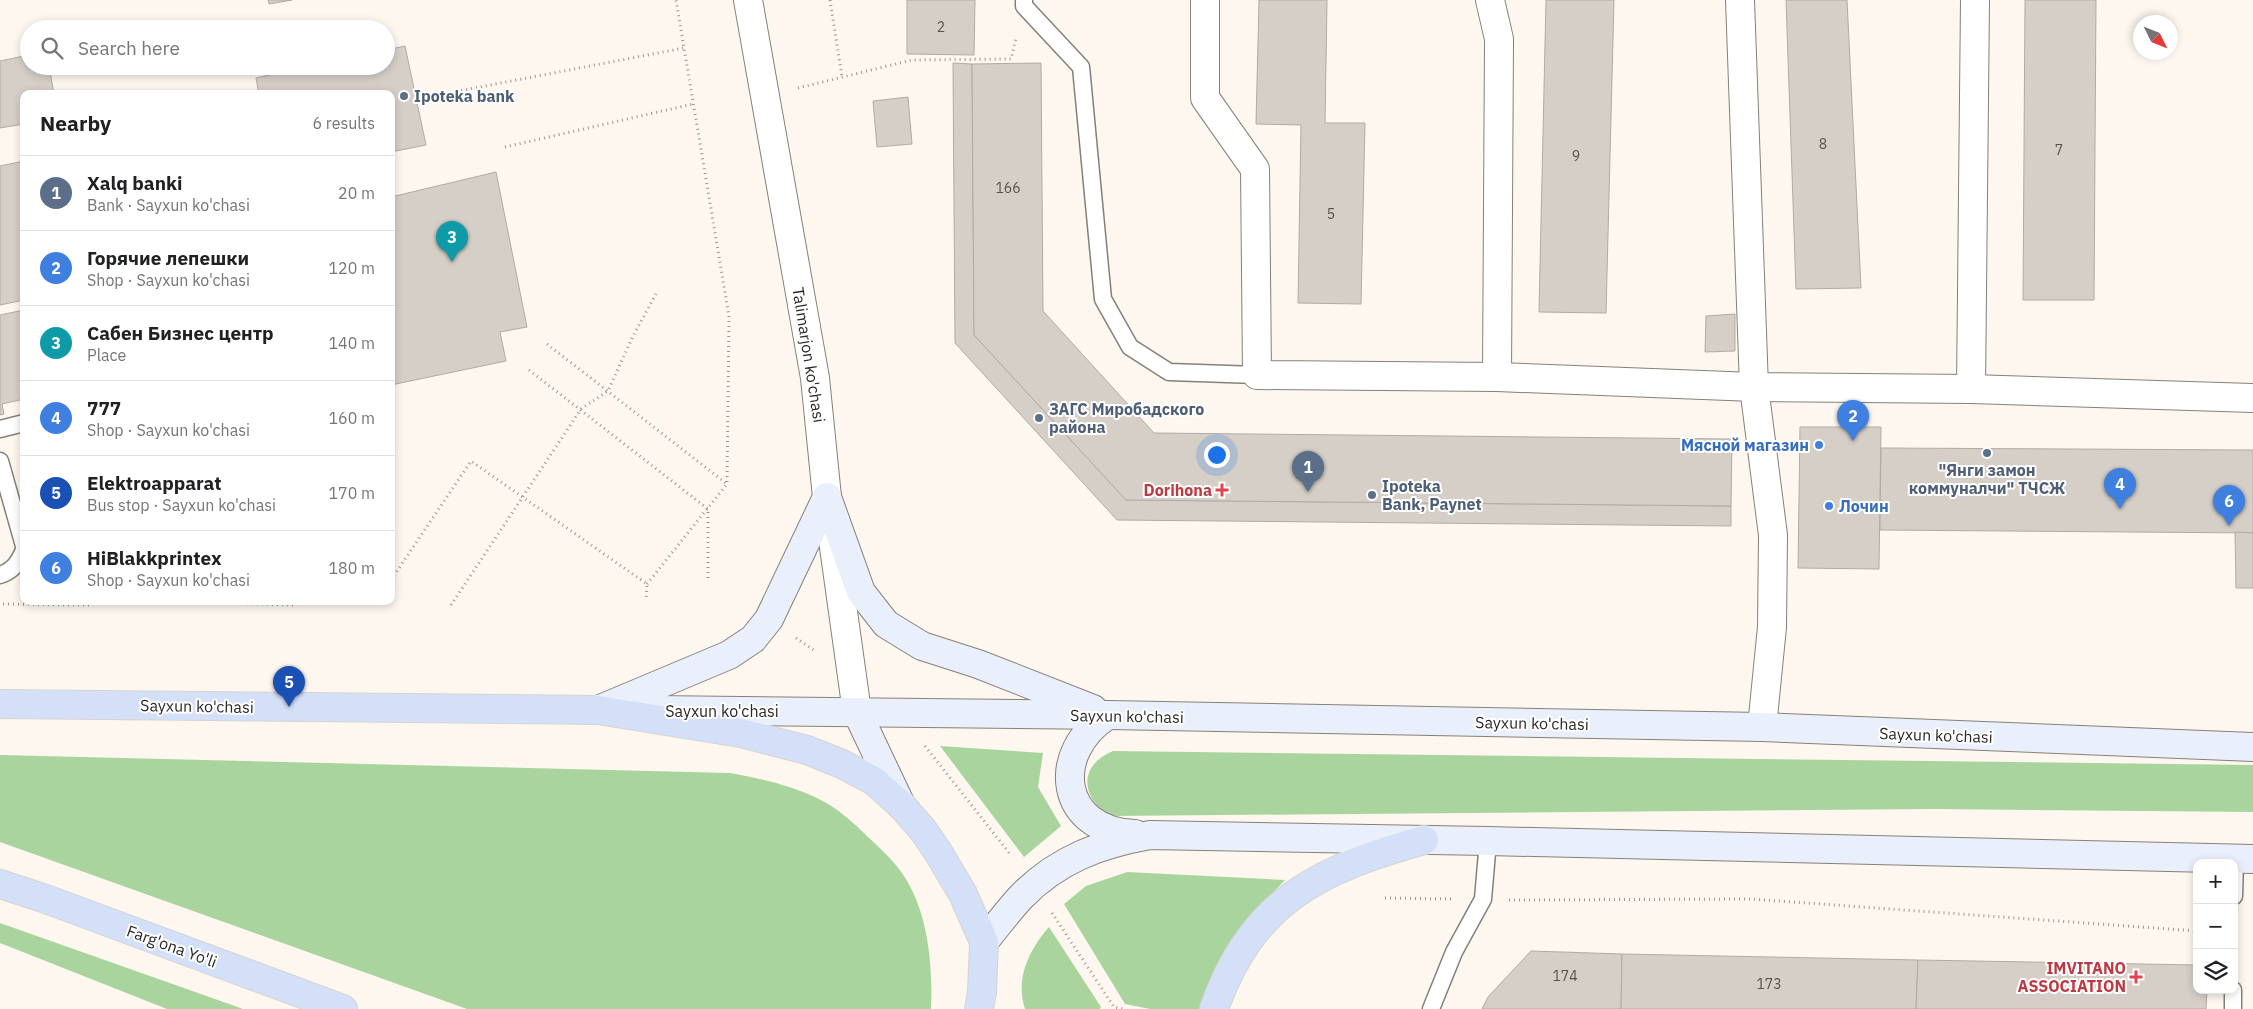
<!DOCTYPE html>
<html lang="en">
<head>
<meta charset="utf-8">
<style>
	body { margin:0; font-family:"IBM Plex Sans",sans-serif; background:#f6f6f6; color:#202124 }
	.controls { position:absolute; right:15px; bottom:15px; display:grid; overflow:hidden; border-radius:10px; box-shadow:0 2px 8px #0003 }
	.controls button { width:45px; height:45px; display:grid; place-items:center; padding:0; border:0; border-bottom:1px solid #e0e0e0; background:#fff; color:#202124; font:25px sans-serif }
	.compass { position:absolute; left:2133px; top:15px; width:45px; height:45px; border-radius:50%; background:#fff; box-shadow:0 2px 8px #0003; rotate:133deg }
	.you { position:absolute; left:1216px; top:454px; width:18px; height:18px; margin:-12px; border:4px solid #fff; border-radius:50%; background:#1a73e8; box-shadow:0 0 0 8px #1a73e833 }
	.badge { display:grid; place-items:center; width:32px; height:32px; border-radius:50%; background:#db2777; color:#fff; font-size:16px; font-weight:700 }
	.pin { position:absolute; translate:-50% -41px; filter:drop-shadow(0 1px 2px #0008) }
	.pin::after { content:''; position:absolute; top:26px; width:18px; height:15px; background:inherit; clip-path:polygon(0 0,100% 0,50% 100%) }
	.list { margin:0; padding:0; list-style:none }
	h2 { display:flex; justify-content:space-between; align-items:center; height:65px; margin:0; padding:0 20px; font-size:21px }
	h2 small { font-size:16px; font-weight:400; color:#757577 }
	.list li { display:grid; grid-template-columns:32px 1fr auto; gap:15px; align-items:center; box-sizing:border-box; height:75px; padding:0 20px; border-top:1px solid #e0e0e0 }
	.list b { display:block; font-size:19px; white-space:nowrap }
	.list p { margin:0; font-size:16px; white-space:nowrap; color:#757577 }
	.list em { font-size:16px; font-style:normal; color:#757577 }
	.icon { flex:none; width:28px; height:28px; fill:none; stroke:currentColor; stroke-width:2; stroke-linecap:round; stroke-linejoin:round }
	.map { position:relative; flex:none; width:2253px; height:1009px; overflow:hidden }
	.search { position:absolute; background:#fff; box-shadow:0 2px 8px #0003; left:20px; top:20px; width:375px; height:55px; display:flex; align-items:center; gap:12px; box-sizing:border-box; padding:0 18px; border-radius:28px; color:#757577; font-size:19px }
	.panel { position:absolute; background:#fff; box-shadow:0 2px 8px #0003; left:20px; top:90px; width:375px; height:515px; border-radius:10px }
	.map>svg:first-child { display:block }
	.green { fill:#a9d49d }
	.building { fill:#d5cfc7; stroke:#b0aba3 }
	.lines { fill:none; stroke-linecap:round; stroke-linejoin:round }
	.service-casing { stroke:#858079; stroke-width:19 }
	.minor-casing { stroke:#858079; stroke-width:30 }
	.tertiary-casing { stroke:#858079; stroke-width:30 }
	.secondary-casing { stroke:#858079; stroke-width:30 }
	.primary-casing { stroke:#d5d4d4; stroke-width:30 }
	.path { stroke:#9a9690; stroke-width:3; stroke-dasharray:1 4; stroke-linecap:butt }
	.service { stroke:#fff; stroke-width:16 }
	.minor { stroke:#fff; stroke-width:28 }
	.tertiary { stroke:#fff; stroke-width:28 }
	.secondary { stroke:#e9f0fb; stroke-width:28 }
	.primary { stroke:#d3e0f7; stroke-width:28 }
	.service-dot { fill:#5c6f8a; stroke:#fff; stroke-width:2 }
	.shop-dot { fill:#3f7fe0; stroke:#fff; stroke-width:2 }
	.health-dot { fill:#e0444e; stroke:#fff; stroke-width:2 }
	.labels { text-anchor:middle; stroke-width:4; stroke-linejoin:round; paint-order:stroke }
	.number-label { font-size:14px; fill:#56524e }
	.service-label { font-size:16px; font-weight:bold; fill:#4e5e75; stroke:#fff; text-anchor:start }
	.street-label { font-size:16px; fill:#2b2926; stroke:#fff }
	.shop-label { font-size:16px; font-weight:bold; fill:#366cbe; stroke:#fff; text-anchor:end }
	.health-label { font-size:16px; font-weight:bold; fill:#be3a42; stroke:#fff; text-anchor:end }
</style>
</head>
<body>
<div class="map">
<svg width="2253" height="1009" viewBox="0 0 2253 1009">
	<rect width="100%" height="100%" fill="#fdf7ef"/>
	<g class="green">
		<path d="M940,746L1043,753L1038,787L1061,826L1024,857Z"/>
		<path d="M1113,751L2253,765V812L1934,809L1109,816C1080,796 1079,765 1113,751Z"/>
		<path d="M0,755L730,773C759,778 790,785 817,798C836,807 853,822 868,837C880,848 893,860 902,873C928,910 933,965 931,1009H467L0,842Z"/>
		<path d="M1127,872L1285,880C1244,923 1220,951 1202,1009H1150L1125,1004L1064,904L1086,886Z"/>
		<path d="M0,923L232,1005L243,1009H167L0,943Z"/>
		<path d="M1049,927L1101,1007L1100,1009H1025C1015,978 1029,950 1049,927Z"/>
	</g>
	<g class="building">
		<path d="M268,0H292L269,4Z"/>
		<path d="M907,0H975L974,55L907,54Z"/>
		<path d="M1259,0H1327L1325,123H1365L1361,304L1298,303L1301,125L1256,124Z"/>
		<path d="M1546,0H1614L1606,313L1539,312Z"/>
		<path d="M1786,0H1847L1861,288L1796,289Z"/>
		<path d="M2025,0H2096L2094,300H2023Z"/>
		<path d="M405,46L426,145L391,152V94H259L256,78L310,66H386V50Z"/>
		<path d="M29,55V66H49L54,94H24V124L0,128V61Z"/>
		<path d="M953,63L972,64L974,335L1126,500L1731,506V526L1117,520L955,343Z"/>
		<path d="M1041,63L1043,311L1154,433L1732,439L1731,506L1126,500L974,335L972,64Z"/>
		<path d="M908,97L912,144L877,147L873,101Z"/>
		<path d="M24,161V300L0,305V166Z"/>
		<path d="M496,172L527,327L500,332L506,361L391,385V197Z"/>
		<path d="M24,310V399L2,404L4,414L0,415V315Z"/>
		<path d="M1735,314V351L1705,352L1706,316Z"/>
		<path d="M1800,427H1881L1879,569L1798,568Z"/>
		<path d="M1881,448L2253,450V533L1880,530Z"/>
		<path d="M2235,532L2253,533V588H2236Z"/>
		<path d="M1531,951L1622,954L1621,1009H1482L1488,997Z"/>
		<path d="M1622,954L1918,960L1916,1009H1621Z"/>
		<path d="M1918,960L2197,965V990H2207L2206,1009H1916Z"/>
	</g>
	<g class="lines">
		<defs>
			<g id="service">
				<path d="M1024,0V6L1081,67L1103,299L1130,347L1169,372L1257,375"/>
				<path d="M0,429L24,423"/>
				<path d="M0,461L24,546"/>
				<path d="M0,575C13,571 19,562 24,550"/>
				<path d="M2234,896L2235,859"/>
				<path d="M1431,1009L1454,952L1483,899L1488,841"/>
				<path d="M2233,1009V990"/>
			</g>
			<g id="minor">
				<path d="M1205,0V98L1255,169L1257,375L1497,377L1754,387L1971,389L2253,398"/>
				<path d="M1490,0L1499,39L1497,377"/>
				<path d="M1740,0L1754,387L1773,535L1772,627L1762,727"/>
				<path d="M1971,389L1975,0"/>
			</g>
			<path id="tertiary" d="M748,0L815,378L827,497L857,712"/>
			<g id="secondary">
				<path d="M827,497L861,592L886,624L922,646L978,664L1093,709"/>
				<path d="M598,710L729,655L753,639L769,619L827,497"/>
				<path d="M653,710L1108,715L1762,727L2253,747"/>
				<path d="M857,712L901,805"/>
				<path d="M1108,715C1049,753 1059,831 1135,834"/>
				<path d="M984,942C996,927 1008,911 1021,897C1058,859 1100,844 1150,835L1488,841L2253,859"/>
			</g>
			<g id="primary">
				<path d="M0,704L598,710L741,733L807,750L842,764L874,781L901,805L923,830L938,852L963,894L984,942L982,992L979,1009"/>
				<path d="M0,884L43,898L343,1009"/>
				<path d="M1214,1009C1252,900 1320,869 1424,840"/>
			</g>
		</defs>
		<use href="#service" class="service-casing"/>
		<use href="#minor" class="minor-casing"/>
		<use href="#tertiary" class="tertiary-casing"/>
		<use href="#secondary" class="secondary-casing"/>
		<use href="#primary" class="primary-casing"/>
		<g class="path">
			<path d="M830,0L842,77"/>
			<path d="M798,88L912,60L1011,59L1016,38"/>
			<path d="M417,99L684,48"/>
			<path d="M505,147L693,104"/>
			<path d="M547,344L727,484"/>
			<path d="M529,370L708,509"/>
			<path d="M708,578V509"/>
			<path d="M391,580L471,461L647,584L646,599"/>
			<path d="M647,584L727,484L729,316L676,0"/>
			<path d="M157,601L293,605L307,601"/>
			<path d="M3,604L90,605"/>
			<path d="M451,605L581,409L608,391L633,336L656,294"/>
			<path d="M796,638L815,651"/>
			<path d="M925,746L1010,854"/>
			<path d="M1385,898L1453,899"/>
			<path d="M1509,900L1751,899L2197,931"/>
			<path d="M1052,913L1114,1007L1124,1009"/>
		</g>
		<use href="#service" class="service"/>
		<use href="#minor" class="minor"/>
		<use href="#tertiary" class="tertiary"/>
		<use href="#secondary" class="secondary"/>
		<use href="#primary" class="primary"/>
	</g>
	<g class="service-dot">
		<circle cx="404" cy="96" r="5"/>
		<circle cx="1039" cy="418" r="5"/>
		<circle cx="1987" cy="453" r="5"/>
		<circle cx="1372" cy="495" r="5"/>
	</g>
	<g class="shop-dot">
		<circle cx="1819" cy="445" r="5"/>
		<circle cx="1829" cy="506" r="5"/>
	</g>
	<g class="health-dot">
		<path d="M1219.5 482.5h5v5h5v5h-5v5h-5v-5h-5v-5h5z"/>
		<path d="M2133.5 969.5h5v5h5v5h-5v5h-5v-5h-5v-5h5z"/>
	</g>
	<g class="labels">
		<g class="number-label">
			<text x="941" y="32">2</text>
			<text x="1823" y="149">8</text>
			<text x="2059" y="155">7</text>
			<text x="1576" y="161">9</text>
			<text x="1008" y="193">166</text>
			<text x="1331" y="219">5</text>
			<text x="1565" y="981">174</text>
			<text x="1769" y="989">173</text>
		</g>
		<g class="service-label">
			<text x="414" y="102">Ipoteka bank</text>
			<text x="1049" y="415">ЗАГС Миробадского<tspan x="1049" dy="18">района</tspan></text>
			<text x="1987" y="476" text-anchor="middle">"Янги замон<tspan x="1987" dy="18">коммуналчи" ТЧСЖ</tspan></text>
			<text x="1382" y="492">Ipoteka<tspan x="1382" dy="18">Bank, Paynet</tspan></text>
		</g>
		<g class="street-label">
			<text transform="translate(809 355) rotate(81)" y="6">Talimarjon ko'chasi</text>
			<text transform="translate(197 706) rotate(1)" y="6">Sayxun ko'chasi</text>
			<text x="722" y="717">Sayxun ko'chasi</text>
			<text transform="translate(1127 716) rotate(1)" y="6">Sayxun ko'chasi</text>
			<text transform="translate(1532 723) rotate(1)" y="6">Sayxun ko'chasi</text>
			<text transform="translate(1936 735) rotate(2)" y="6">Sayxun ko'chasi</text>
			<text transform="translate(172 946) rotate(20)" y="6">Farg'ona Yo'li</text>
		</g>
		<g class="shop-label">
			<text x="1809" y="451">Мясной магазин</text>
			<text x="1839" y="512" text-anchor="start">Лочин</text>
		</g>
		<g class="health-label">
			<text x="1212" y="496">Dorihona</text>
			<text x="2126" y="974">IMVITANO<tspan x="2126" dy="18">ASSOCIATION</tspan></text>
		</g>
	</g>
</svg>
<div class="controls">
<button>+</button>
<button>−</button>
<button><svg class="icon" aria-label="layers" viewBox="0 0 24 24"><path d="M12 4l9 5-9 5-9-5zM3 14l9 5 9-5"/></svg></button>
</div>
<svg class="compass" viewBox="-18 -18 36 36"><path d="M0-13l5 13h-10z" fill="#e53935"/><path d="M0 13l5-13h-10z" fill="#757577"/></svg>
<div class="you"></div>
<div class="pin badge" style="left:1308px;top:492px;background:#5c6f8a">1</div>
<div class="pin badge" style="left:1853px;top:441px;background:#3f7fe0">2</div>
<div class="pin badge" style="left:452px;top:262px;background:#0f9aa8">3</div>
<div class="pin badge" style="left:2120px;top:509px;background:#3f7fe0">4</div>
<div class="pin badge" style="left:289px;top:707px;background:#1a4fb4">5</div>
<div class="pin badge" style="left:2229px;top:526px;background:#3f7fe0">6</div>
<div class="search"><svg class="icon" aria-label="search" viewBox="0 0 24 24"><circle cx="10" cy="10" r="6"/><path d="M15 15l6 6"/></svg>Search here</div>
<section class="panel">
<h2>Nearby<small>6 results</small></h2>
<ul class="list">
<li><span class="badge" style="background:#5c6f8a">1</span><div><b>Xalq banki</b><p>Bank · Sayxun ko'chasi</p></div><em>20 m</em></li>
<li><span class="badge" style="background:#3f7fe0">2</span><div><b>Горячие лепешки</b><p>Shop · Sayxun ko'chasi</p></div><em>120 m</em></li>
<li><span class="badge" style="background:#0f9aa8">3</span><div><b>Сабен Бизнес центр</b><p>Place</p></div><em>140 m</em></li>
<li><span class="badge" style="background:#3f7fe0">4</span><div><b>777</b><p>Shop · Sayxun ko'chasi</p></div><em>160 m</em></li>
<li><span class="badge" style="background:#1a4fb4">5</span><div><b>Elektroapparat</b><p>Bus stop · Sayxun ko'chasi</p></div><em>170 m</em></li>
<li><span class="badge" style="background:#3f7fe0">6</span><div><b>HiBlakkprintex</b><p>Shop · Sayxun ko'chasi</p></div><em>180 m</em></li>
</ul>
</section>
</div>
</body>
</html>
